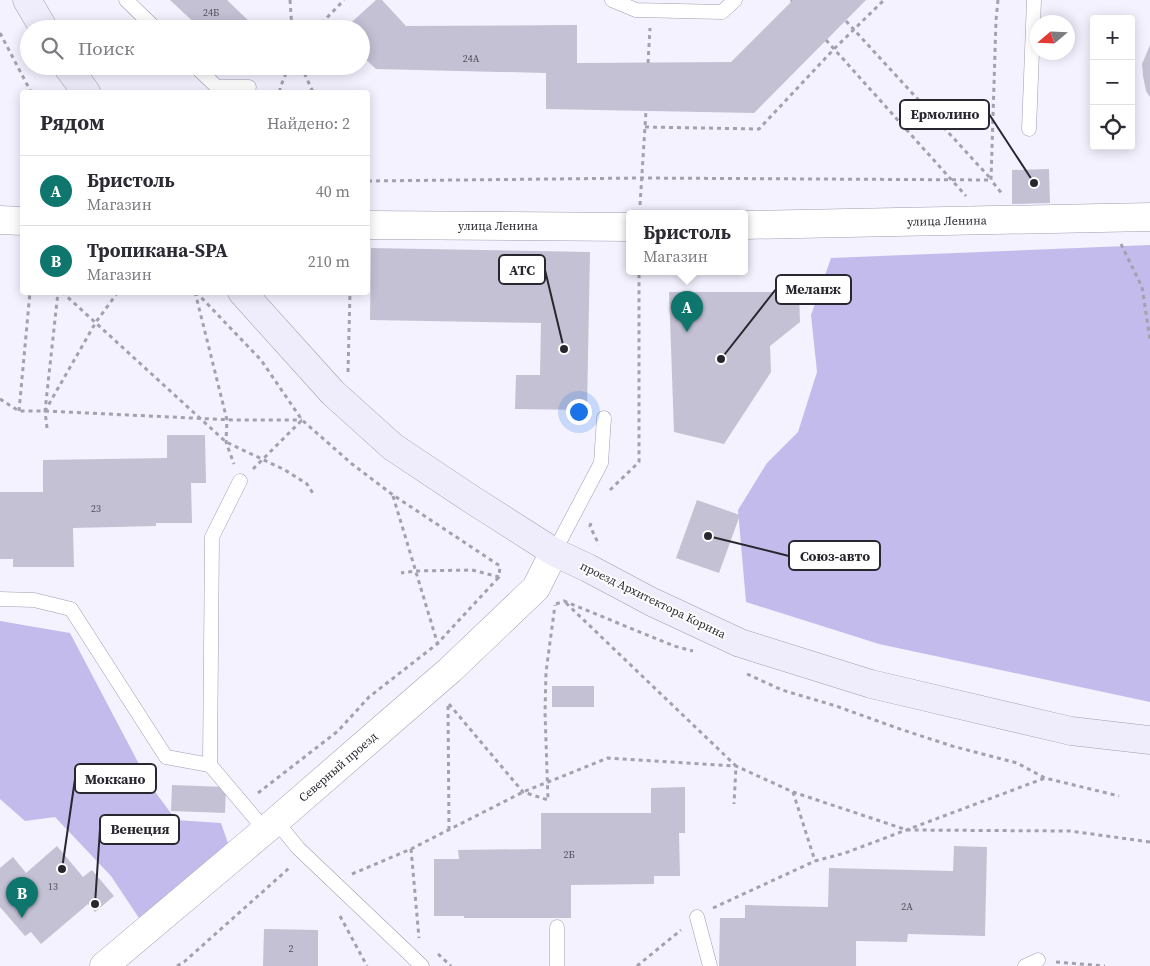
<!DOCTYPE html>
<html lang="ru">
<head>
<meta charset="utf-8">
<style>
	body { margin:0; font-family:"Source Serif 4",serif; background:#f7f7f7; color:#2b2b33 }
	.controls { position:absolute; right:15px; top:15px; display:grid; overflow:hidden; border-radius:5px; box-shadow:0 2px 12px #0003 }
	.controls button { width:45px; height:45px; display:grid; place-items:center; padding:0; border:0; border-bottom:1px solid #e1e1e2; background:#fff; color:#2b2b33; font:25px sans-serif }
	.compass { position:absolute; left:1030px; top:15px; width:45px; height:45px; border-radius:50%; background:#fff; box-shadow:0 2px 12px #0003; rotate:251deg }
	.you { position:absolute; left:578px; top:411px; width:18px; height:18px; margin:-12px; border:4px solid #fff; border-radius:50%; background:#1a73e8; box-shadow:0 0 0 8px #1a73e833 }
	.badge { display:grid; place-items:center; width:32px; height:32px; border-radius:50%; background:#0f766e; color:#fff; font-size:16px; font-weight:700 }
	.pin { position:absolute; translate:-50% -41px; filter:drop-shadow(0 1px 2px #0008) }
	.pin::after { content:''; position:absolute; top:26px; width:18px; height:15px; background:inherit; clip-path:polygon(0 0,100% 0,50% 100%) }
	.popup { position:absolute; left:626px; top:210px; width:122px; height:65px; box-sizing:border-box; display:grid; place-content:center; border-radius:5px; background:#fff; filter:drop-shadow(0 1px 4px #0005); font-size:16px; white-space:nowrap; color:#7c7c81 }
	.popup b { font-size:19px; color:#2b2b33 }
	.popup::after { content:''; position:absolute; left:50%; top:100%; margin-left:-10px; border:10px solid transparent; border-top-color:#fff }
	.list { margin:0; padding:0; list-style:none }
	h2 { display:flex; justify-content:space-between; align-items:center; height:65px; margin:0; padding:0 20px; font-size:21px }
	h2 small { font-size:16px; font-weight:400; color:#7c7c81 }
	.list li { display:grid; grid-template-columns:32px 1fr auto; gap:15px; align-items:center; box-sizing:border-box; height:70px; padding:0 20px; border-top:1px solid #e1e1e2 }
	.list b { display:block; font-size:19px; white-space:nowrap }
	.list p { margin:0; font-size:16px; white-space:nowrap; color:#7c7c81 }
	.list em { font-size:16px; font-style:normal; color:#7c7c81 }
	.icon { flex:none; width:28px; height:28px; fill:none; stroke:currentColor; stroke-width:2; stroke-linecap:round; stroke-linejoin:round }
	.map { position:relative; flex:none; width:1150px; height:966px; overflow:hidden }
	.search { position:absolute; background:#fff; box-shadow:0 2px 12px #0003; left:20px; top:20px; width:350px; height:55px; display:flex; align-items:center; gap:12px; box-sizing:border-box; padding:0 18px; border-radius:28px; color:#7c7c81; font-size:19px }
	.panel { position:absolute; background:#fff; box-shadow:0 2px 12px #0003; left:20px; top:90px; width:350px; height:205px; border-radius:5px }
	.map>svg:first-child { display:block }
	.forest { fill:#c4bbed }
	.building { fill:#c4c1d5 }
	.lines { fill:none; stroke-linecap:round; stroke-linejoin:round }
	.lane-casing { stroke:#a09db0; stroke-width:15 }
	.street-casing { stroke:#a09db0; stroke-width:29 }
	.secondary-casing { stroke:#a09db0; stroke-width:29 }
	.path { stroke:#a3a1ac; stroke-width:3; stroke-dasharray:4 4; stroke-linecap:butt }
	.lane { stroke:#fff; stroke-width:14 }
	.street { stroke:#fff; stroke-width:28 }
	.secondary { stroke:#efecfb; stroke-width:28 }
	.labels { text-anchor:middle; stroke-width:4; stroke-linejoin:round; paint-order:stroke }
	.number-label { font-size:10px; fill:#4f4e58 }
	.street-label { font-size:12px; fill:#28272f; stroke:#fff }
	.leader { fill:none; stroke:#28272f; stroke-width:2 }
	.callout-dot { fill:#28272f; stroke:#fff; stroke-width:2 }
	.callout { fill:#fff; stroke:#28272f; stroke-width:2 }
	.callout-label { font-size:14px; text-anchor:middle; font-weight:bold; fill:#28272f }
</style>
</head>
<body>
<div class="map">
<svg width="1150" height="966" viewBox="0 0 1150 966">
	<rect width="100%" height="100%" fill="#f4f2ff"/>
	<g class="forest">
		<path d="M1150,245V702L879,644L746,602L738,510L767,463L798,432L817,372L811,315L831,258Z"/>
		<path d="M0,621L70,633L150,785L176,820L221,823L230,849L139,918L111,876L55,817L25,821L0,799Z"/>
	</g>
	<g class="building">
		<path d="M170,0H227L252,24L247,29H201Z"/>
		<path d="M376,0H382L406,26L577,25V63L731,62L793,0H866L754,113L546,109V73L376,69L361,55V29H344Z"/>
		<path d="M1150,45V97L1146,91L1143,76L1142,64Z"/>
		<path d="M1049,169L1050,203L1012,204V170Z"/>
		<path d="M371,248L590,252L587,410L515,409L516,375H540L541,323L370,320Z"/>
		<path d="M669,292H799L800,322L770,346L771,372L724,444L674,432Z"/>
		<path d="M167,435H205L206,483H191L192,523H156V526L73,528L74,567H13V559H0V492H43V460L167,458Z"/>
		<path d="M697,500L740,515L719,573L676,558Z"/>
		<rect x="552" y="686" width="42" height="21"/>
		<path d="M172,785L226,787L225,813L171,811Z"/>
		<path d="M685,787V833H679L680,876H654V884L571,885V918H464V916H434V859H459L458,850L541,849V813H651V788Z"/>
		<path d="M57,846L83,877L92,870L114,896L95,912L88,904L41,944L31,932L25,936L0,907V868L13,857L26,873Z"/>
		<path d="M954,846L987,847L985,936L908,934L907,942L856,941V966H719L720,918H745V905L828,907L829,868L953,871Z"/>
		<path d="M264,929L318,930V966H263Z"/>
	</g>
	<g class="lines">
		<defs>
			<g id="lane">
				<path d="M126,0L156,29"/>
				<path d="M612,0L636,10L722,12L735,0"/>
				<path d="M195,66L217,87H249"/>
				<path d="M1029,129L1034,0"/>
				<path d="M240,481L212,537L210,765L265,830"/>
				<path d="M554,552L601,463L604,418"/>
				<path d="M0,599L34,600L71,609L166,757L210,765"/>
				<path d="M276,821L298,848L422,966"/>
				<path d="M697,917L710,966"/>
				<path d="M557,927V966"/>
				<path d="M1025,966L1038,960"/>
			</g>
			<g id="street">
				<path d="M0,220L22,221"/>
				<path d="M368,225L630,227"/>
				<path d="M744,225L1150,217"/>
				<path d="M104,966L276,821L450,670L536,588L554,552"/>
			</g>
			<g id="secondary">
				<path d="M27,0L44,29"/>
				<path d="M67,66L86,92"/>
				<path d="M242,292L333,393L393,447L471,499L554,552L588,568L652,602L740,643L871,684L1071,731L1150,740"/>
			</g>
		</defs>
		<use href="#lane" class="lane-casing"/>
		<use href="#street" class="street-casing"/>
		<use href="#secondary" class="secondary-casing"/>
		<g class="path">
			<path d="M290,0L292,29"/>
			<path d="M791,0L792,1"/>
			<path d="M998,0L996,20L991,180L1003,195"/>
			<path d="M846,21L991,179"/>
			<path d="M316,29L344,0"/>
			<path d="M0,33L31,92"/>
			<path d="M826,40L966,196"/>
			<path d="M648,63L650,28"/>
			<path d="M301,66L313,92"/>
			<path d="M280,92V88L289,66"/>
			<path d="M645,127L759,129L834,49L884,0"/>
			<path d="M368,181L642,178L991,180"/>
			<path d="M640,205L646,111"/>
			<path d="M1121,244L1142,287L1150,340"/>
			<path d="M62,292L226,442L285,470L307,484L314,495"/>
			<path d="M195,292L227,420L226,442L234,464"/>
			<path d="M196,292L261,360L302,420L352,464L393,495L500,566L499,577L472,570L415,571L401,573"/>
			<path d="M348,372L350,292"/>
			<path d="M0,399L19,411H45L96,322L118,292"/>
			<path d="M19,411L30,292"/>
			<path d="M45,411L233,420H302"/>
			<path d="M47,428L45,411L58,292"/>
			<path d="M253,469L302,420"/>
			<path d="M610,490L639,462V271"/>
			<path d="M393,496L438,645"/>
			<path d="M591,523L590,526L599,545"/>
			<path d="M566,603L736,766L734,804"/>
			<path d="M556,604L564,601L674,646L693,651"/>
			<path d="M747,674L782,690L836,706L897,728L952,746L1017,763L1045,778L1119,796"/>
			<path d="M449,704L523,792L548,800L545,712L546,672L555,605"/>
			<path d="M448,706L449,829"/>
			<path d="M793,792L815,861"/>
			<path d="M258,793L338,731L369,697L437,644L499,577"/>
			<path d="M411,849L419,938"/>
			<path d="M352,874L411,849L523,792L608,758L736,766L793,792L907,830L1070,831L1150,842"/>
			<path d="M713,908L815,861L845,853L1045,778"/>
			<path d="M340,916L367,966"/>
			<path d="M438,954L451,966"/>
			<path d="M1056,962L1105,966"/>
			<path d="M177,966L184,962L287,870L290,865"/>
			<path d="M637,966L681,930"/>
		</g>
		<use href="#lane" class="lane"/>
		<use href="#street" class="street"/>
		<use href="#secondary" class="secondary"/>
	</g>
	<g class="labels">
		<g class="number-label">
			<text x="211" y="16">24Б</text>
			<text x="471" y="62">24А</text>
			<text x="96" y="512">23</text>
			<text x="569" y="858">2Б</text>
			<text x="53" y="890">13</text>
			<text x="907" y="910">2А</text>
			<text x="291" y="952">2</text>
		</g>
		<g class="street-label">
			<text transform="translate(947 221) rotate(-1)" y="4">улица Ленина</text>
			<text x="498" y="230">улица Ленина</text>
			<text transform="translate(653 600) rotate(26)" y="4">проезд Архитектора Корина</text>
			<text transform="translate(338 767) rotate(-41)" y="4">Северный проезд</text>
		</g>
	</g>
	<path class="leader" d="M1034 183L989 114M564 349L545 270M721 359L776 289M708 536L789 556M62 869L75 779M95 904L100 829"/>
	<g class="callout-dot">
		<circle cx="1034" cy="183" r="5"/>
		<circle cx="564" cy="349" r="5"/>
		<circle cx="721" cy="359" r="5"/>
		<circle cx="708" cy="536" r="5"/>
		<circle cx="62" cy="869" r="5"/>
		<circle cx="95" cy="904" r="5"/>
	</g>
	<g class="callout">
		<rect x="900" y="100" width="89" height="29" rx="5"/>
		<rect x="499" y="255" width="46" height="29" rx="5"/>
		<rect x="776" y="275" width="75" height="29" rx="5"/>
		<rect x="789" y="541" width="91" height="29" rx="5"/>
		<rect x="75" y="764" width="81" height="29" rx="5"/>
		<rect x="100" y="815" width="79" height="29" rx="5"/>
	</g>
	<g class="callout-label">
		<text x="945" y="119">Ермолино</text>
		<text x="522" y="275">АТС</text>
		<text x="813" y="294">Меланж</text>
		<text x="835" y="561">Союз-авто</text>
		<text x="115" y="784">Моккано</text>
		<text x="140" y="834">Венеция</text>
	</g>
</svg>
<div class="controls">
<button>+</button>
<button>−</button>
<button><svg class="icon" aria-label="locate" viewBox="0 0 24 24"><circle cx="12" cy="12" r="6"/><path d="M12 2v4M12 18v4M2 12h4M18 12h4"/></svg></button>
</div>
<svg class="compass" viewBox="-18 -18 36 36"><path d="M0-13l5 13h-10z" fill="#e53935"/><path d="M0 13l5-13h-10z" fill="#7c7c81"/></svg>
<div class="you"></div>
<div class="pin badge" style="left:687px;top:332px">A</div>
<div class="popup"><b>Бристоль</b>Магазин</div>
<div class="pin badge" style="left:22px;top:918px">B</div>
<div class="search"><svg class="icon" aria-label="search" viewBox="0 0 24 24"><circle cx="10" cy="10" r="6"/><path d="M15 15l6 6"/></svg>Поиск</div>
<section class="panel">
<h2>Рядом<small>Найдено: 2</small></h2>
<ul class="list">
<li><span class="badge">A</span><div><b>Бристоль</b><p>Магазин</p></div><em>40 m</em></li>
<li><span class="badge">B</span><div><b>Тропикана-SPA</b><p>Магазин</p></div><em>210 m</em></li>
</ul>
</section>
</div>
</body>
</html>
